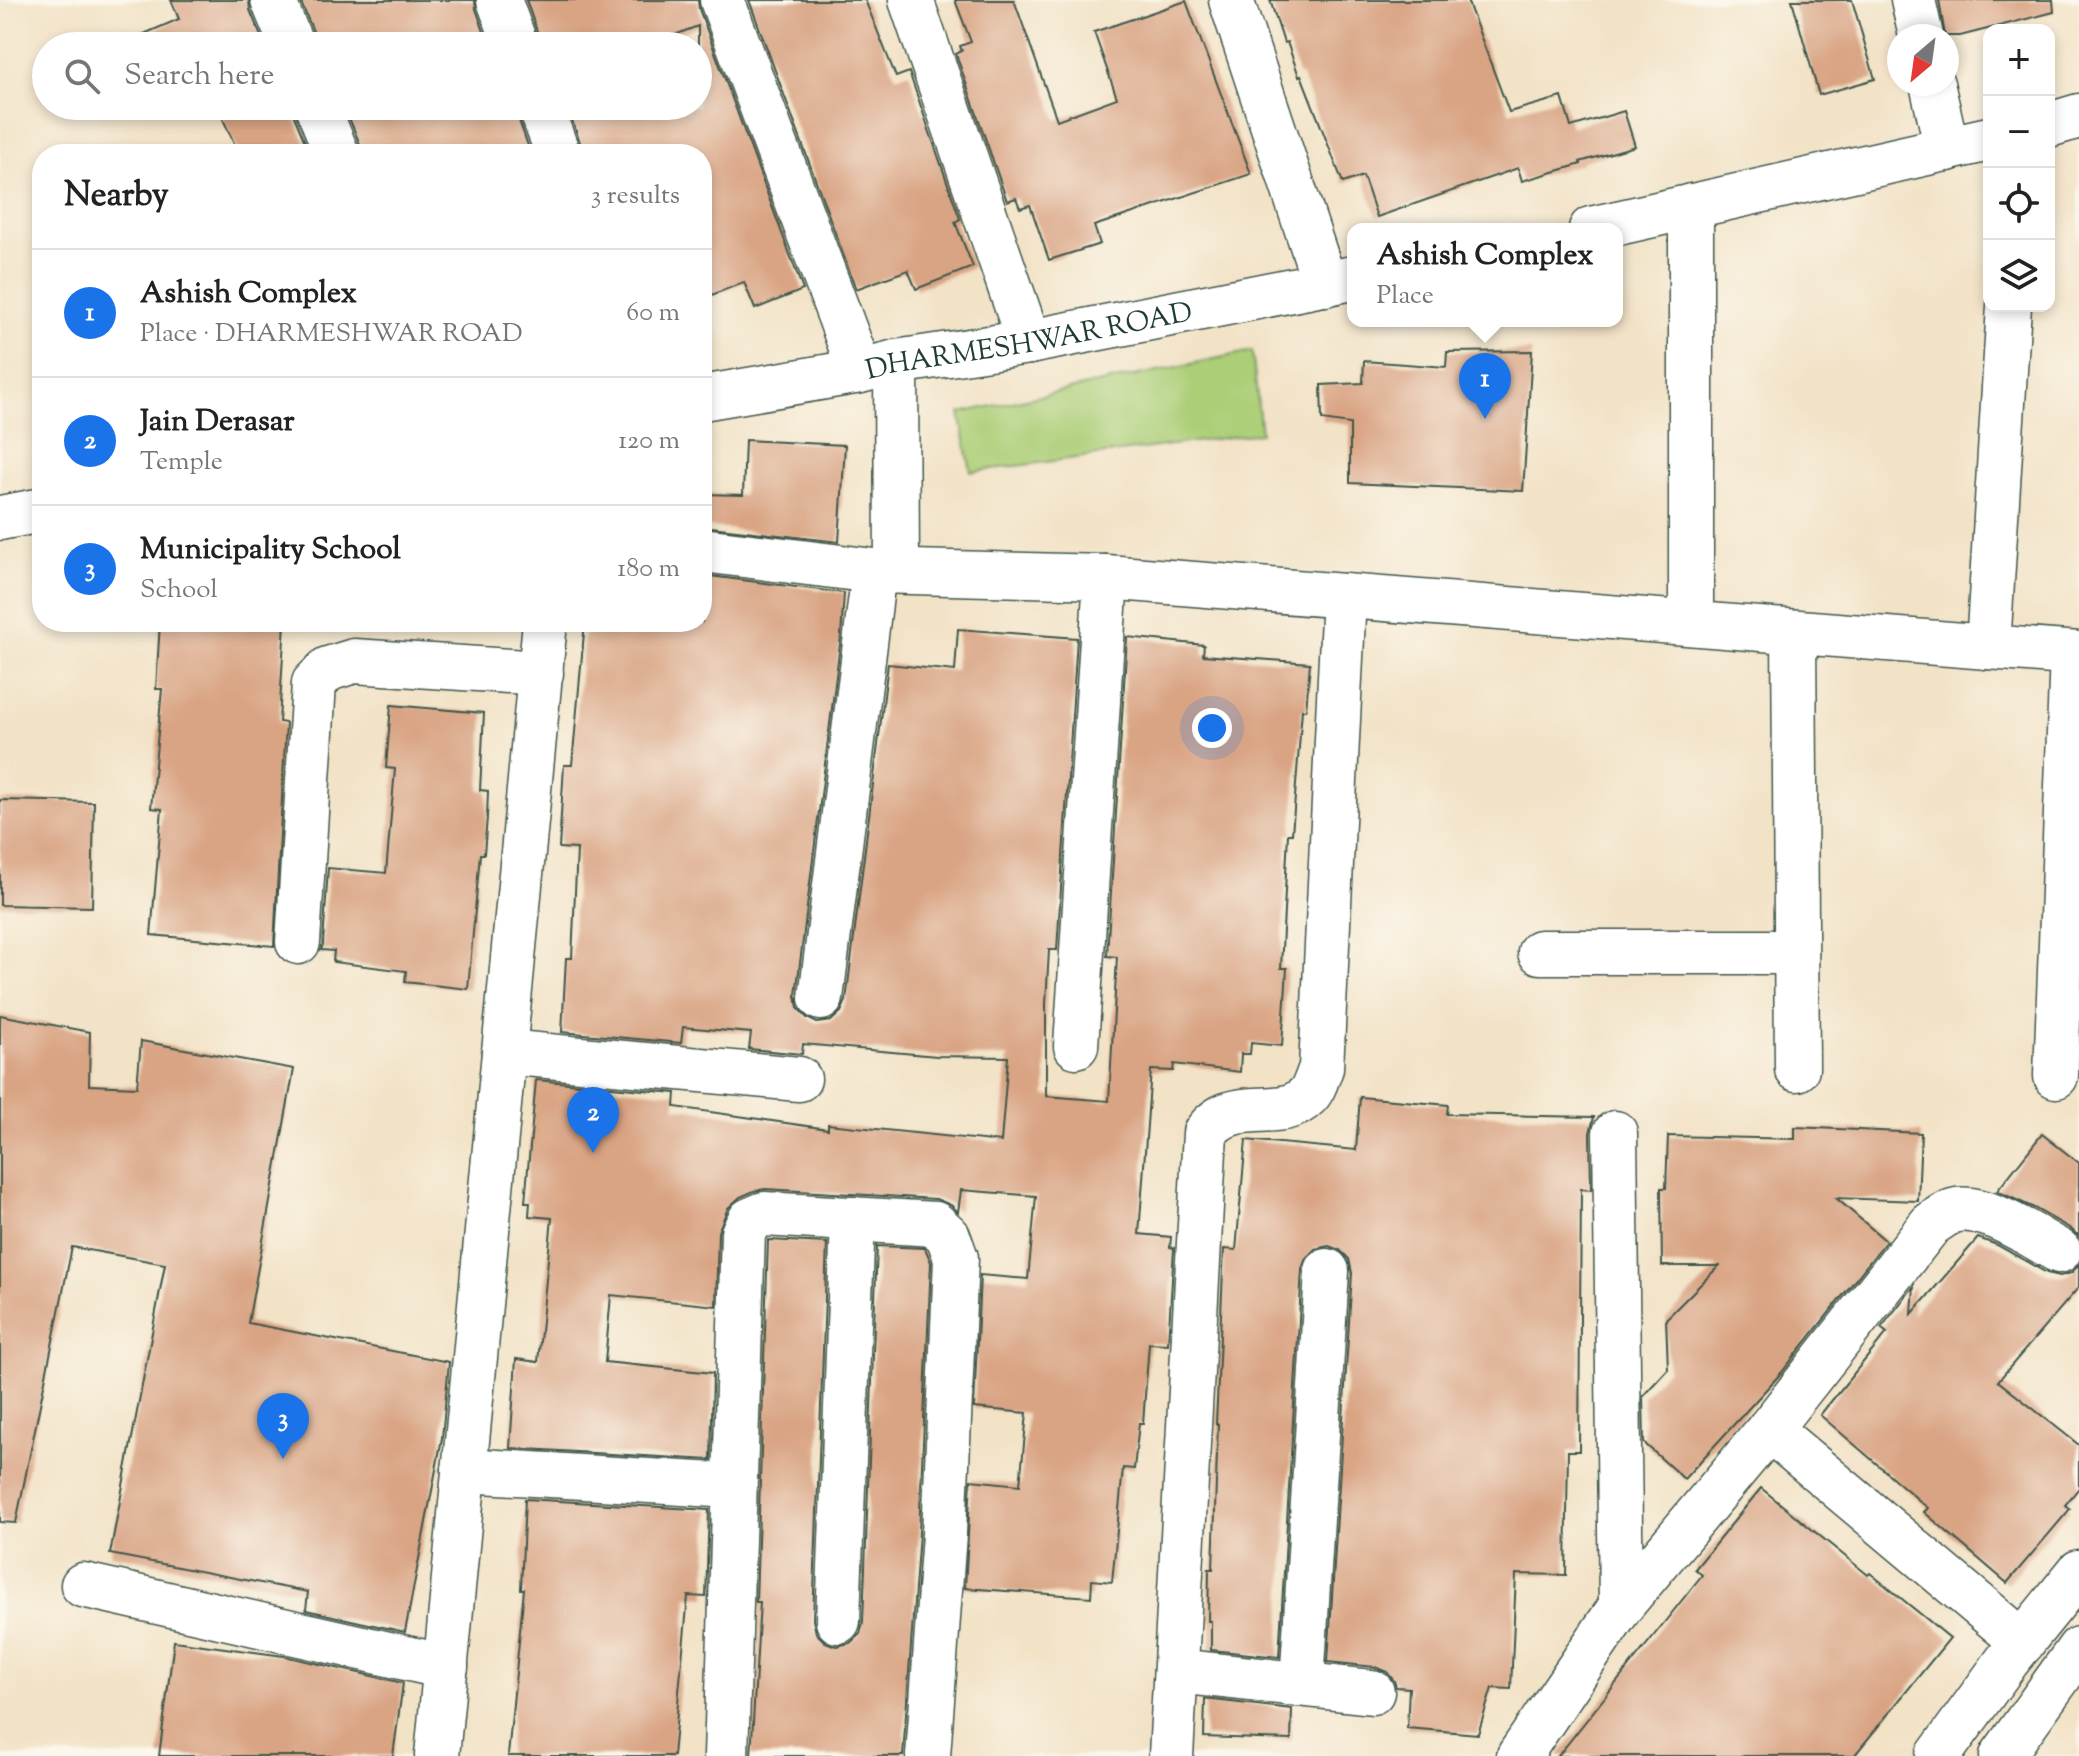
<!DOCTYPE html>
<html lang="en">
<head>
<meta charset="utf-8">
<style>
	body { margin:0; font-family:"Sorts Mill Goudy",serif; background:#f6f6f6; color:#222 }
	.controls { position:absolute; right:24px; top:24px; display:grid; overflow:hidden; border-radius:16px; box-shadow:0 4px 12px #0003 }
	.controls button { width:72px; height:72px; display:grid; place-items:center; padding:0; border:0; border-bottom:2px solid #e0e0e0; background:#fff; color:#222; font:40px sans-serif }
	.compass { position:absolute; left:1887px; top:24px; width:72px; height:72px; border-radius:50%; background:#fff; box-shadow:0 4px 12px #0003; rotate:209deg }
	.you { position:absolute; left:1212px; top:728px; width:28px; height:28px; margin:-20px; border:6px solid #fff; border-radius:50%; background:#1a73e8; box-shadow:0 0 0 12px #1a73e833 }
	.badge { display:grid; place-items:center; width:52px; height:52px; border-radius:50%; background:#1a73e8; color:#fff; font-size:26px; font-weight:700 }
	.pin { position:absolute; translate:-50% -66px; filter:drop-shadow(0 2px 4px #0008) }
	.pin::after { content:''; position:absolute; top:42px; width:28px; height:24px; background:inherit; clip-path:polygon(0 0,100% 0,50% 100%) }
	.popup { position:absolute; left:1347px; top:223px; width:276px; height:104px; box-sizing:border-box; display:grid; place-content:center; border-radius:16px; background:#fff; filter:drop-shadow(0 2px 6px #0005); font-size:26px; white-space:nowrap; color:#767676 }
	.popup b { font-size:30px; color:#222 }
	.popup::after { content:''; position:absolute; left:50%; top:100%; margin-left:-16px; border:16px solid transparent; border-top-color:#fff }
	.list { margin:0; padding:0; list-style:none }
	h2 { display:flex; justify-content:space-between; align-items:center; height:104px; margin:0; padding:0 32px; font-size:34px }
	h2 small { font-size:26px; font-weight:400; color:#767676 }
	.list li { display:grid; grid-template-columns:52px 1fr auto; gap:24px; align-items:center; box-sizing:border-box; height:128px; padding:0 32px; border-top:2px solid #e0e0e0 }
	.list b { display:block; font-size:30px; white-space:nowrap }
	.list p { margin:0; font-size:26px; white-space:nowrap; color:#767676 }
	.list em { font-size:26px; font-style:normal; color:#767676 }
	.icon { flex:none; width:44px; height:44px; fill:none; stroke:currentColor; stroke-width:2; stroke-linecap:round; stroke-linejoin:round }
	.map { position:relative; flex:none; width:2079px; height:1756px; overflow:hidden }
	.search { position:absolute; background:#fff; box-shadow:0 4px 12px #0003; left:32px; top:32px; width:680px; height:88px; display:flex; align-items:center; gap:20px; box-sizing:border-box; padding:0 28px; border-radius:44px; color:#767676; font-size:30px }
	.panel { position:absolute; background:#fff; box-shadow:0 4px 12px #0003; left:32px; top:144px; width:680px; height:488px; border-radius:32px }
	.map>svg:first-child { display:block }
	.green { fill:#abce76; stroke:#658655; stroke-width:2 }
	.building { fill:#d9a484 }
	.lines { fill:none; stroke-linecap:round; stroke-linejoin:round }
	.street-casing { stroke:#3f564a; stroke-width:47 }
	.secondary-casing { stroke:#3f564a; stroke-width:47 }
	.street { stroke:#fff; stroke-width:44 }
	.secondary { stroke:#fff; stroke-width:44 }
	.labels { text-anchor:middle; stroke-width:8; stroke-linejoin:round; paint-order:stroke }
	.street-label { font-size:28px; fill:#1f3d34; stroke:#fbf7ec }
</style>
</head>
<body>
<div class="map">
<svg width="2079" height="1756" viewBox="0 0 2079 1756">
	<rect width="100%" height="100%" fill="#fbf7ec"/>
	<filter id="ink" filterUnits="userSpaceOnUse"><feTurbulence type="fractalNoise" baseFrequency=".0125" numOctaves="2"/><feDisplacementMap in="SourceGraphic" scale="16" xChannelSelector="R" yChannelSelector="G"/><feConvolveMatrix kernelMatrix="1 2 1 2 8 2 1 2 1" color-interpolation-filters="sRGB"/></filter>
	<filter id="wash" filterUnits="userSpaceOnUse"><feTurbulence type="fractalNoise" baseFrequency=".006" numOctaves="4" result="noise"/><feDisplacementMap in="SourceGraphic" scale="32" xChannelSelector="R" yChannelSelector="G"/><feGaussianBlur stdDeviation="1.8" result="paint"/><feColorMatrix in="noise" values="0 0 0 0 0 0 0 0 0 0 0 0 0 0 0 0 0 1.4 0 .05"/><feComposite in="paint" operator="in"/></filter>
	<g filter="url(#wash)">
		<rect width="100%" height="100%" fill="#f2e2c6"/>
		<path class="green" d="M1252,351L1261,433L971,472L960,413Z"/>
		<g id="blocks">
			<g class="building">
				<path d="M171,0H249L250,10L265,46H116L179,19Z"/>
				<path d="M300,0H475L476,9L489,46H316L315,36Z"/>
				<path d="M526,0H698L699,9L803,290L755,309L744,282L702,299V154H582L581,145L567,106H698V26L646,46H540L539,37Z"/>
				<path d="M749,0H865L896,77L909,72L960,219L955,222L973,267L916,289L908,270L856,289Z"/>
				<path d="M955,0H1014L1057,120L1117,98L1094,32L1186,1L1251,174L1094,226L1100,244L1049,260L1030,205L1020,208L1016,198L1007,201L956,54L962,51L960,46L971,42Z"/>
				<path d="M1270,0H1467L1509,112L1562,97L1571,127L1624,111L1635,146L1580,162L1581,164L1522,181L1518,168L1377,217L1363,176L1343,183L1301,75L1299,76L1287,42L1284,43Z"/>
				<path d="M1792,0H1852L1875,79L1819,95Z"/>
				<path d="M1939,0H2053L2054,12L1960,36H1945Z"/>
				<path d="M217,106H293L294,116L310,154H239Z"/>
				<path d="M344,106H516L517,115L531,154H361L360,144Z"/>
				<path d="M1532,351L1523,491L1350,483V424L1322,420L1321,385L1363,383L1364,361L1446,367L1447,352Z"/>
				<path d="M745,440L845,445L839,542L702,526V494L743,495Z"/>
				<path d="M702,575L844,593L841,636L796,995L798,1008L807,1018L817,1023L831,1021L841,1012L846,1001L888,664L955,671L958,629L1077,638L1057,950H1049L1046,1004V1096L1109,1101L1117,957L1107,956L1127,637L1204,645L1203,655L1310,663L1306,710H1302L1292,834H1288L1281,968H1287L1282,1046L1251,1043L1250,1054H1241L1240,1072L1174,1064L1173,1071L1151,1070L1139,1234L1171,1237L1170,1247L1174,1248L1168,1344L1149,1343L1143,1423H1139L1134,1469L1123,1468L1112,1582L1092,1580L1091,1597L965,1588L971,1480L1020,1485L1027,1413L974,1408L980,1275L1028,1279L1036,1196L961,1190L958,1212L951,1205L936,1199L765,1189L754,1191L740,1197L728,1208L718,1232L716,1306L611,1295L605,1362L713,1373L711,1460L510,1448L516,1359L538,1362L552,1218L529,1216L530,1202H525L536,1080L676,1093L675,1107L828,1129V1124L1001,1142L1008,1057L937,1056L803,1044L802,1054L749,1049L751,1033L683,1027L681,1043L562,1032L566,958H572L577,849L559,848L564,765H572L585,622H702Z"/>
				<path d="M160,622H285L279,722L286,723L274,946L151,935L162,809L151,808L162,689H156Z"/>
				<path d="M391,705L484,713L480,790L488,791L487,817L484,854H480L468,989L405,982L406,971L333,962L334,951L321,950L323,944L328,868L386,873L395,769L386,768Z"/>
				<path d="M0,800L94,802L92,907L0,905Z"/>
				<path d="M0,1015L90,1032L89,1085L137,1087L141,1041L294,1069L248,1323L449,1362L442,1438L405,1632L306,1610L308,1592L110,1554L165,1264L72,1247L16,1523L0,1522Z"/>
				<path d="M1360,1097L1448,1105L1447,1114L1594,1117L1590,1133L1591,1190L1581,1189L1579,1451H1568L1566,1575L1516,1574L1511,1689L1492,1688L1478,1734L1407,1728L1409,1688L1396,1687L1394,1681L1387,1672L1375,1667L1328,1662L1352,1273L1349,1259L1340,1250L1329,1246L1315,1249L1306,1258L1302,1269L1279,1657L1211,1650V1621H1208L1209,1569H1213L1218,1424H1216L1224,1249L1236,1250L1246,1140L1356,1150Z"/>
				<path d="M1795,1127L1921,1133L1918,1201L1836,1198L1886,1241L1782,1372L1684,1479L1644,1443L1643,1396L1668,1369L1666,1319L1719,1266H1662L1661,1188H1666L1668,1136L1795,1139Z"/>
				<path d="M2042,1134L2079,1163V1237L2071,1229L2034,1208L1997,1191Z"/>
				<path d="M1978,1238L1997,1245L2047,1273L2060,1276L2071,1273L2079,1265V1287L1998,1381L2079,1445V1488L2065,1505L2070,1509L2007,1583L1924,1512L1928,1508L1820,1415L1887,1333L1881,1328L1914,1286L1912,1314Z"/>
				<path d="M768,1240L827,1243L813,1620L816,1633L825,1642L836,1646L850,1643L860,1634L863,1622L877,1246L925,1248L931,1262L919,1533L903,1756H751L760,1602H756Z"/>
				<path d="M1761,1488L1868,1575L1870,1573L1950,1638L1854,1756H1558L1702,1575L1695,1569Z"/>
				<path d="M525,1499L709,1510L706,1597L688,1596L673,1756H508L524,1589H521Z"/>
				<path d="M174,1641L284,1656L403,1683L393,1756H159Z"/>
				<path d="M1205,1699L1292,1709L1291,1740L1204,1737Z"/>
			</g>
		</g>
	</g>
	<g filter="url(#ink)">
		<use href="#blocks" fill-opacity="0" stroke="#3f564a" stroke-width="2"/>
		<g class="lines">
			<defs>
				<g id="street">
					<path d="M273,0L292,46"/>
					<path d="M499,0L516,46"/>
					<path d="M722,0L860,371"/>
					<path d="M911,0L1029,342"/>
					<path d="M1231,0L1325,284"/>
					<path d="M1913,0L1921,36"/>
					<path d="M1932,84L1947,149"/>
					<path d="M317,106L337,154"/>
					<path d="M540,106L558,154"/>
					<path d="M2049,125L2079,116"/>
					<path d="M1591,229L1989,139"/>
					<path d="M2009,306L1988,647L2079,654"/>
					<path d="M896,362L897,571"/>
					<path id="s1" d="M702,398L860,371L896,362L1029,342L1353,278"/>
					<path d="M0,518L42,510"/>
					<path d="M702,550L874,571L1106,577L1988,647"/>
					<path d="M1691,623V206"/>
					<path d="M1794,632L1797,1069"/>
					<path d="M298,942L314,683L328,669L354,661L541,673"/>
					<path d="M1540,952H1796"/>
					<path d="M821,998L874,571"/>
					<path d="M1076,1046L1106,577"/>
					<path d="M504,1052L799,1079"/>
					<path d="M2056,1076L2072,654"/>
					<path d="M1615,1133L1621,1606"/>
					<path d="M1769,1429L2023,1642"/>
					<path d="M464,1470L733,1486"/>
					<path d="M83,1585L446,1667"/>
					<path d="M838,1621L853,1219"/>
					<path d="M1176,1671L1372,1692"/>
					<path d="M1302,1684L1327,1271"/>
					<path d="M437,1756L545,622"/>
					<path d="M726,1756L743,1233L750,1220L764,1214L935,1224L948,1236L956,1258L944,1534L928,1756"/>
					<path d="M1171,1756L1205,1133C1232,1093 1280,1124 1307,1096C1314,1090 1317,1077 1321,1068L1344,596"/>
					<path d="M1519,1756L1621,1606L1769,1429L1931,1224C1938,1220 1945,1214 1953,1211C1983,1202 2033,1237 2059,1251"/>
				</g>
				<g id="secondary">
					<path d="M1938,1756L2007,1661L2079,1572"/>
					<path d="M2002,1756L2079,1649"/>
				</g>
			</defs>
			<use href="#street" class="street-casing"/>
			<use href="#secondary" class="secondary-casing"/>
			<use href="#street" class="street"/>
			<use href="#secondary" class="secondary"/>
		</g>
	</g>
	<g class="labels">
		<g class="street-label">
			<text dy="10" stroke="none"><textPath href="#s1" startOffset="332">DHARMESHWAR ROAD</textPath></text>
		</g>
	</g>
</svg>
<div class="controls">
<button>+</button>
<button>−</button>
<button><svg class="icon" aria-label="locate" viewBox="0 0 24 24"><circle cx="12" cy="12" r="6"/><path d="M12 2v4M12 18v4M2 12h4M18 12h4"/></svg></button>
<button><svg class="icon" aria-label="layers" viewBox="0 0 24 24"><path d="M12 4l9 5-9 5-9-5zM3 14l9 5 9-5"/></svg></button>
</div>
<svg class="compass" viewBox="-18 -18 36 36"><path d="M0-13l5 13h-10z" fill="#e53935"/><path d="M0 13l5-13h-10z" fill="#767676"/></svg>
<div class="you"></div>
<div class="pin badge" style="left:1485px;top:419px">1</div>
<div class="popup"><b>Ashish Complex</b>Place</div>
<div class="pin badge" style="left:593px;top:1153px">2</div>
<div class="pin badge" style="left:283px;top:1459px">3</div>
<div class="search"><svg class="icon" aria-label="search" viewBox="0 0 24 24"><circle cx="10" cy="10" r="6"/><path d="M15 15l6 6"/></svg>Search here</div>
<section class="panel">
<h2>Nearby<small>3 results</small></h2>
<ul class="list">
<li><span class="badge">1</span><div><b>Ashish Complex</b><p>Place · DHARMESHWAR ROAD</p></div><em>60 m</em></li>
<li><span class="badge">2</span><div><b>Jain Derasar</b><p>Temple</p></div><em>120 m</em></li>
<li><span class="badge">3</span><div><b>Municipality School</b><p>School</p></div><em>180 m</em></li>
</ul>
</section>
</div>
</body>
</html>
